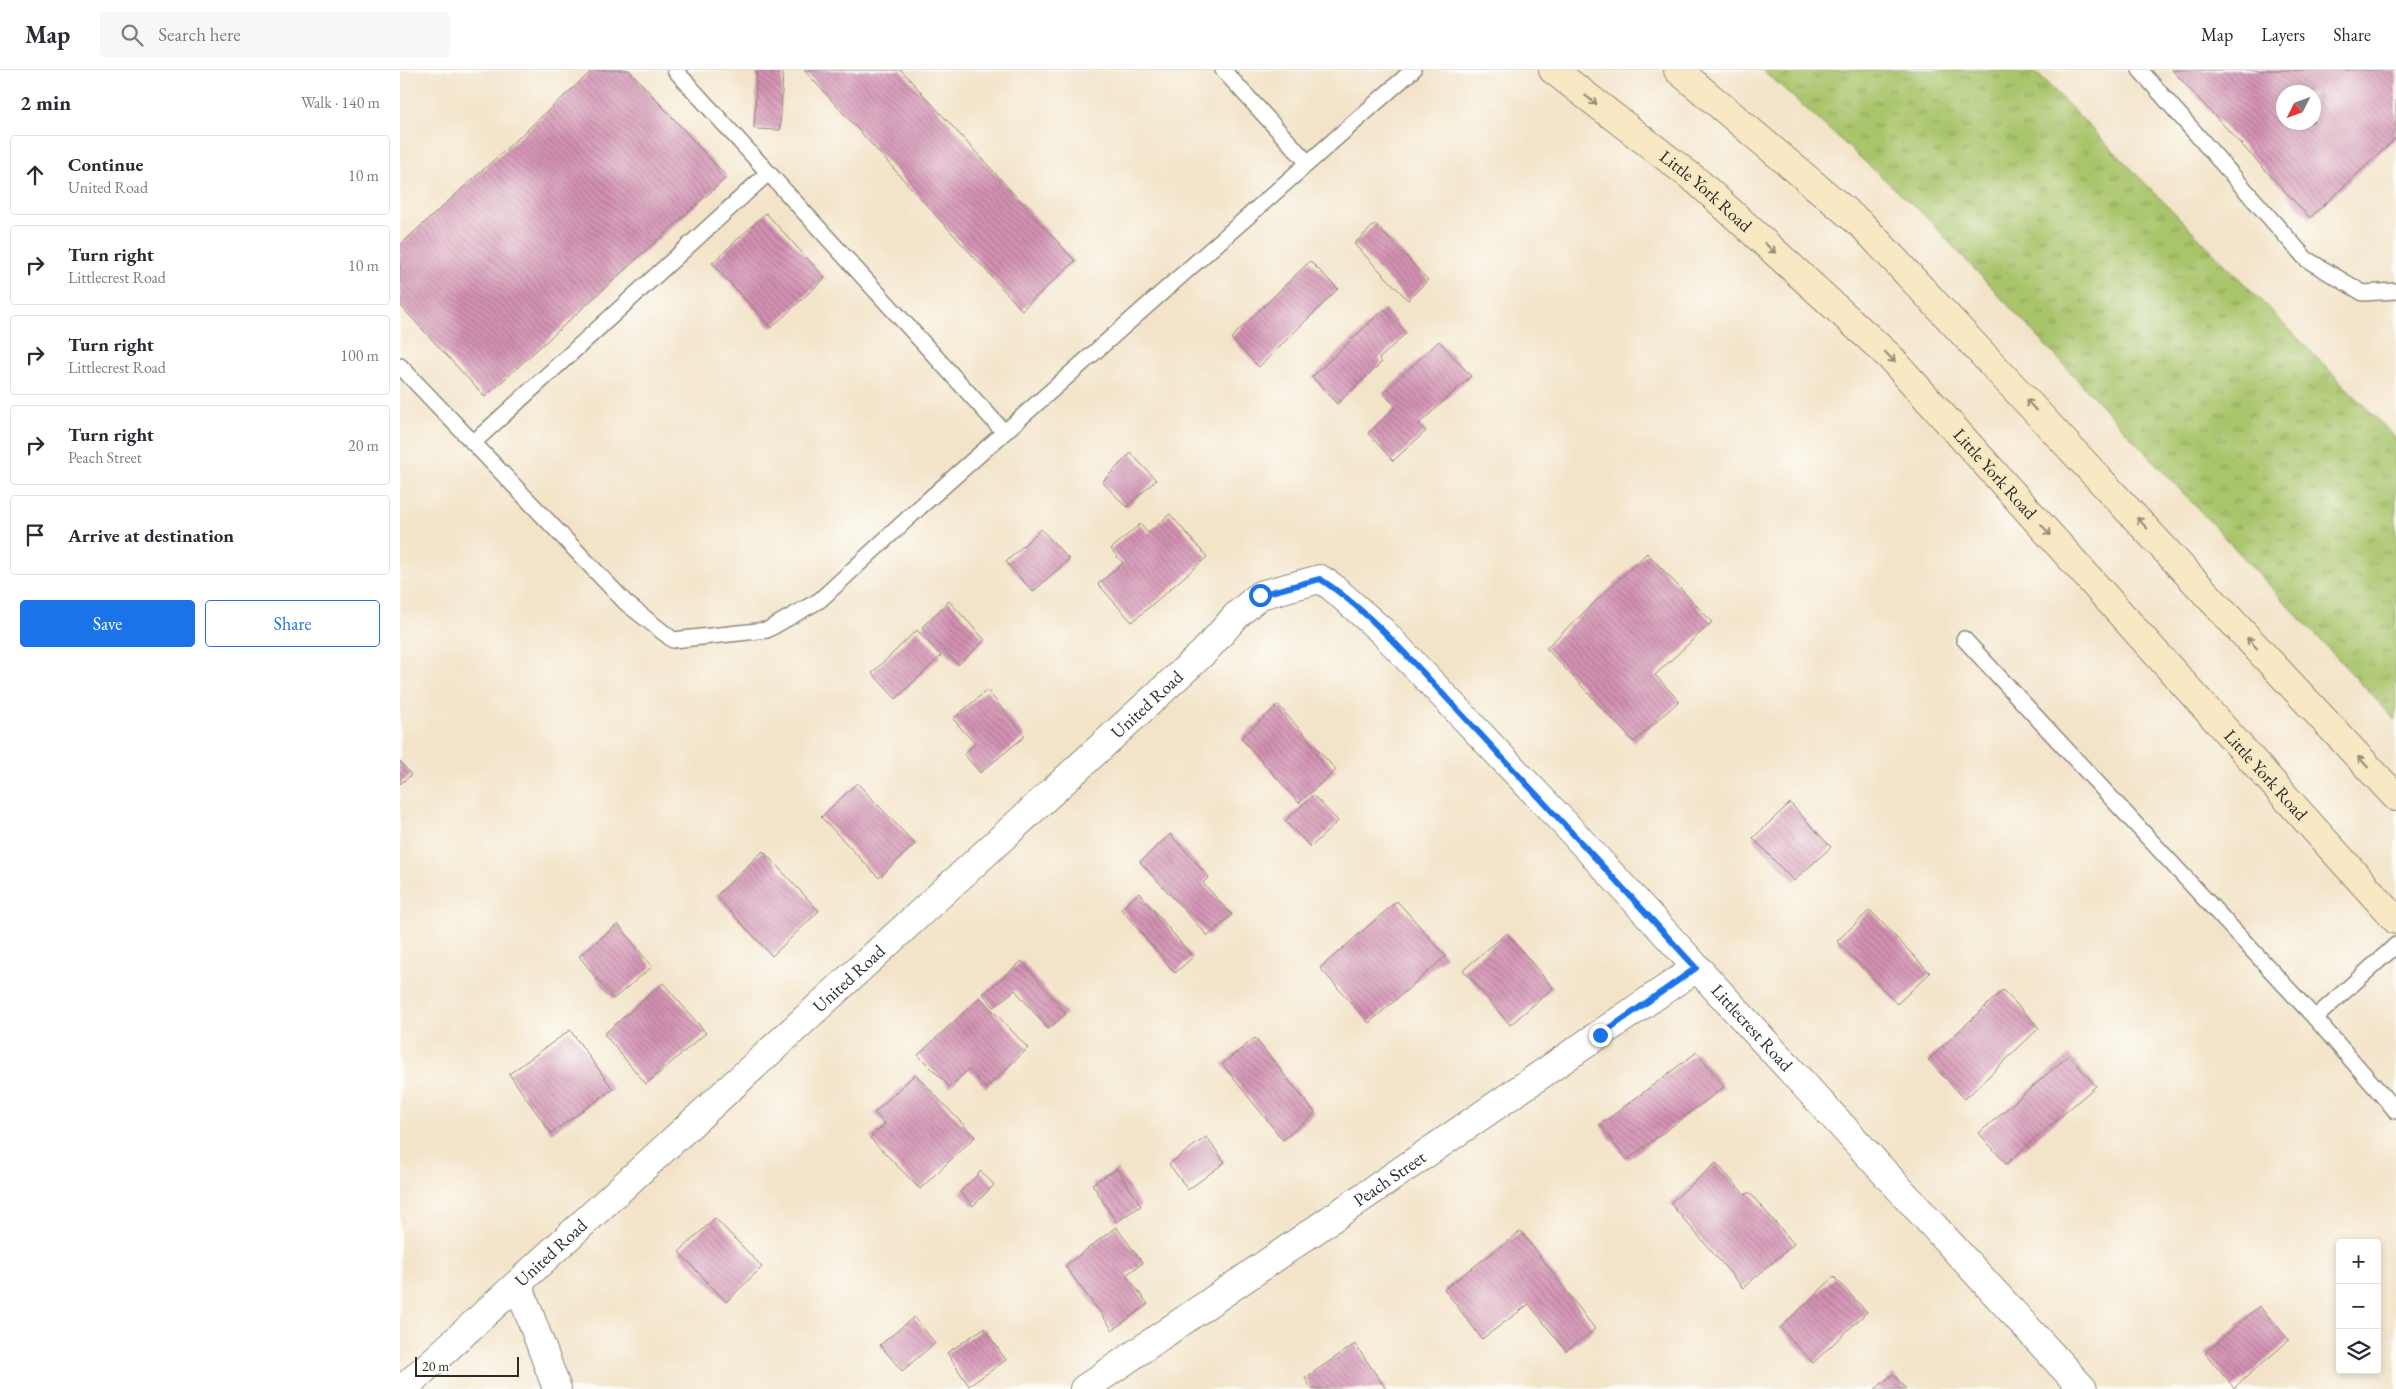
<!DOCTYPE html>
<html lang="en">
<head>
<meta charset="utf-8">
<style>
	body { margin:0; font-family:"EB Garamond",serif; background:#f7f7f7; color:#2b2b33 }
	.controls { position:absolute; right:15px; bottom:15px; display:grid; overflow:hidden; border-radius:5px; box-shadow:0 2px 8px #0003 }
	.controls button { width:45px; height:45px; display:grid; place-items:center; padding:0; border:0; border-bottom:1px solid #e1e1e2; background:#fff; color:#2b2b33; font:25px sans-serif }
	.compass { position:absolute; left:1876px; top:15px; width:45px; height:45px; border-radius:50%; background:#fff; box-shadow:0 2px 8px #0003; rotate:228deg }
	.scale { position:absolute; left:15px; bottom:12px; width:104px; box-sizing:border-box; padding-left:5px; border:2px solid #2b2b2b; border-top:0; font-size:14px; line-height:18px; white-space:nowrap; color:#2b2b2b; -webkit-text-stroke:4px #fdfcf7; paint-order:stroke }
	.stop { position:absolute; width:15px; height:15px; margin:-11px; border:4px solid #1a73e8; border-radius:50%; background:#fff }
	.stop.end { background:#1a73e8; border-color:#fff; box-shadow:0 1px 5px #0008 }
	.list { margin:0; padding:0; list-style:none }
	h2 { display:flex; justify-content:space-between; align-items:center; height:65px; margin:0; padding:0 20px; font-size:21px }
	h2 small { font-size:16px; font-weight:400; color:#7c7c81 }
	.list li { display:grid; grid-template-columns:32px 1fr auto; gap:15px; align-items:center; box-sizing:border-box; height:80px; margin:0 10px 10px; padding:0 10px; border:1px solid #e1e1e2; border-radius:5px }
	.list b { display:block; font-size:19px; white-space:nowrap }
	.list p { margin:0; font-size:16px; white-space:nowrap; color:#7c7c81 }
	.list em { font-size:16px; font-style:normal; color:#7c7c81 }
	.actions { display:flex; gap:10px; padding:15px 20px }
	.actions a { flex:1; padding:11px 0; border:1px solid #1a73e8; border-radius:5px; text-align:center; font-size:18px; color:#1a73e8 }
	.actions .main { background:#1a73e8; color:#fff }
	.icon { flex:none; width:28px; height:28px; fill:none; stroke:currentColor; stroke-width:2; stroke-linecap:round; stroke-linejoin:round }
	.map { position:relative; flex:none; width:1996px; height:1319px; overflow:hidden }
	header { display:flex; align-items:center; gap:30px; box-sizing:border-box; height:70px; padding:0 25px; background:#fff; border-bottom:1px solid #e1e1e2 }
	header strong { font-size:24px }
	nav { display:flex; gap:28px; margin-inline-start:auto; font-size:18px }
	.search { width:350px; height:45px; background:#f7f7f7; display:flex; align-items:center; gap:12px; box-sizing:border-box; padding:0 18px; border-radius:5px; color:#7c7c81; font-size:19px }
	main { display:flex }
	aside { flex:1; background:#fff }
	.map>svg:first-child { display:block }
	.grass { fill:url(#grass-tufts); stroke:#6a784a }
	.building { fill:url(#building-back-hatch); fill-rule:evenodd }
	.lines { fill:none; stroke-linecap:round; stroke-linejoin:round }
	.service-casing { stroke:#8f887a; stroke-width:18 }
	.minor-casing { stroke:#8f887a; stroke-width:30 }
	.secondary-casing { stroke:#8f887a; stroke-width:30 }
	.service { stroke:#fff; stroke-width:15 }
	.minor { stroke:#fff; stroke-width:28 }
	.secondary { stroke:#f8e8c3; stroke-width:28 }
	.oneway { stroke:#928a77 }
	.route { stroke:#1a73e8; stroke-width:6 }
	.labels { text-anchor:middle; stroke-width:4; stroke-linejoin:round; paint-order:stroke }
	.street-label { font-size:18px; fill:#2b2b2b; stroke:#fdfcf7 }
</style>
</head>
<body>
<header>
<strong>Map</strong>
<div class="search"><svg class="icon" aria-label="search" viewBox="0 0 24 24"><circle cx="10" cy="10" r="6"/><path d="M15 15l6 6"/></svg>Search here</div>
<nav><a>Map</a><a>Layers</a><a>Share</a></nav>
</header>
<main>
<aside>
<h2>2 min<small>Walk · 140 m</small></h2>
<ul class="list">
<li><svg class="icon" aria-label="ahead" viewBox="0 0 24 24"><path d="M12 20V5M6 11l6-6 6 6"/></svg><div><b>Continue</b><p>United Road</p></div><em>10 m</em></li>
<li><svg class="icon" aria-label="right" viewBox="0 0 24 24"><path d="M7 20v-9h11M14 6l5 5-5 5"/></svg><div><b>Turn right</b><p>Littlecrest Road</p></div><em>10 m</em></li>
<li><svg class="icon" aria-label="right" viewBox="0 0 24 24"><path d="M7 20v-9h11M14 6l5 5-5 5"/></svg><div><b>Turn right</b><p>Littlecrest Road</p></div><em>100 m</em></li>
<li><svg class="icon" aria-label="right" viewBox="0 0 24 24"><path d="M7 20v-9h11M14 6l5 5-5 5"/></svg><div><b>Turn right</b><p>Peach Street</p></div><em>20 m</em></li>
<li><svg class="icon" aria-label="arrive" viewBox="0 0 24 24"><path d="M6 21V4h12l-3 4 3 4H6"/></svg><div><b>Arrive at destination</b></div></li>
</ul>
<div class="actions"><a class="main">Save</a><a>Share</a></div>
</aside>
<div class="map">
<svg width="1996" height="1319" viewBox="0 0 1996 1319">
	<defs>
		<pattern id="grass-tufts" width="24" height="20" patternUnits="userSpaceOnUse" patternTransform="scale(1.25)"><rect width="24" height="20" fill="#a9c46a"/><path d="M3 7l-1-3M5 7V3M7 7l1-3M15 17l-1-3M17 17v-4M19 17l1-3" fill="none" stroke="#8a9f57"/></pattern>
		<pattern id="building-back-hatch" width="6" height="6" patternUnits="userSpaceOnUse" patternTransform="scale(1.25)"><rect width="6" height="6" fill="#d391b2"/><path d="M-1 5l2 2M0 0l6 6M5-1l2 2" fill="none" stroke="#ab7791"/></pattern>
	</defs>
	<rect width="100%" height="100%" fill="#fdfcf7"/>
	<filter id="ink" filterUnits="userSpaceOnUse"><feTurbulence type="fractalNoise" baseFrequency=".02" numOctaves="2"/><feDisplacementMap in="SourceGraphic" scale="10" xChannelSelector="R" yChannelSelector="G"/><feConvolveMatrix kernelMatrix="1 2 1 2 8 2 1 2 1" color-interpolation-filters="sRGB"/></filter>
	<filter id="wash" filterUnits="userSpaceOnUse"><feTurbulence type="fractalNoise" baseFrequency=".0096" numOctaves="4" result="noise"/><feDisplacementMap in="SourceGraphic" scale="20" xChannelSelector="R" yChannelSelector="G"/><feGaussianBlur stdDeviation="1.12" result="paint"/><feColorMatrix in="noise" values="0 0 0 0 0 0 0 0 0 0 0 0 0 0 0 0 0 1.4 0 .05"/><feComposite in="paint" operator="in"/></filter>
	<g filter="url(#wash)">
		<rect width="100%" height="100%" fill="#f3e4c9"/>
		<path class="grass" d="M1363,0H1634L1996,368V651L1523,144Z"/>
		<g id="blocks">
			<g class="building">
				<path d="M193,0H229L327,107L85,327L0,235V175Z"/>
				<path d="M357,0L383,1L380,60L354,59Z"/>
				<path d="M404,0H501L675,191L622,240Z"/>
				<path d="M1772,0H1996V68L1910,148ZM1884,22H1914V52H1884Z"/>
				<path d="M366,143L425,208L371,258L312,193Z"/>
				<path d="M975,154L1028,210L1008,230L954,174Z"/>
				<path d="M910,191L938,219L859,297L831,268Z"/>
				<path d="M984,239L1006,263L979,289L982,292L937,334L912,307Z"/>
				<path d="M1039,271L1071,306L1019,354L1026,361L993,391L968,363L996,337L983,323Z"/>
				<path d="M731,383L756,410L727,437L702,412Z"/>
				<path d="M770,444L807,487L732,552L698,514L723,493L711,479L740,454L748,463Z"/>
				<path d="M641,459L669,489L633,522L606,492Z"/>
				<path d="M1247,483L1312,552L1255,605L1279,631L1234,672L1146,578Z"/>
				<path d="M549,531L585,570L558,595L522,557Z"/>
				<path d="M517,560L541,586L496,629L472,603Z"/>
				<path d="M587,620L625,666L580,703L564,684L575,674L553,649Z"/>
				<path d="M878,635L936,700L899,733L841,668Z"/>
				<path d="M0,691L11,705L0,714Z"/>
				<path d="M457,713L515,774L479,808L421,747Z"/>
				<path d="M913,725L938,751L911,777L885,751Z"/>
				<path d="M1390,733L1431,777L1394,811L1353,768Z"/>
				<path d="M770,764L809,807L803,813L832,845L808,866L740,792Z"/>
				<path d="M363,781L419,841L372,886L316,826Z"/>
				<path d="M739,823L793,887L775,903L721,839Z"/>
				<path d="M997,831L1046,886L969,953L920,898Z"/>
				<path d="M1470,840L1530,903L1497,934L1437,871Z"/>
				<path d="M218,854L252,897L213,929L179,886Z"/>
				<path d="M1107,863L1153,918L1110,955L1063,900Z"/>
				<path d="M622,891L666,944L648,959L615,920L594,937L583,924Z"/>
				<path d="M263,913L306,963L246,1014L204,964Z"/>
				<path d="M1603,920L1639,958L1565,1029L1528,990Z"/>
				<path d="M580,927L628,978L586,1018L569,999L550,1017L518,985Z"/>
				<path d="M170,960L213,1019L151,1063L109,1004Z"/>
				<path d="M855,968L915,1043L883,1070L822,994Z"/>
				<path d="M1297,982L1324,1017L1227,1090L1200,1055Z"/>
				<path d="M1669,985L1696,1016L1606,1094L1579,1063Z"/>
				<path d="M515,1004L575,1067L520,1119L470,1068L485,1054L474,1043Z"/>
				<path d="M806,1067L825,1092L788,1120L769,1094Z"/>
				<path d="M1316,1093L1345,1125L1349,1122L1394,1174L1343,1218L1270,1133Z"/>
				<path d="M717,1099L741,1136L716,1152L692,1114Z"/>
				<path d="M581,1101L594,1115L573,1136L560,1122Z"/>
				<path d="M315,1148L362,1197L326,1232L279,1182Z"/>
				<path d="M716,1157L743,1193L726,1205L748,1234L713,1260L665,1196Z"/>
				<path d="M1121,1161L1195,1259L1166,1281L1129,1234L1082,1269L1044,1219Z"/>
				<path d="M1434,1207L1467,1242L1413,1293L1380,1258Z"/>
				<path d="M1859,1236L1889,1270L1834,1318L1805,1283Z"/>
				<path d="M514,1247L535,1273L502,1301L480,1275Z"/>
				<path d="M584,1258L606,1290L569,1316L547,1283Z"/>
				<path d="M955,1274L986,1319H912L905,1308Z"/>
				<path d="M1493,1304L1506,1319H1475Z"/>
			</g>
		</g>
	</g>
	<g filter="url(#ink)">
		<use href="#blocks" fill-opacity="0" stroke="#8f887a" stroke-width="1"/>
		<g class="lines">
			<defs>
				<g id="service">
					<path d="M275,0L604,362"/>
					<path d="M823,0L908,93"/>
					<path d="M1740,0L1906,189L1963,223L1996,221"/>
					<path d="M0,296L226,533L273,570L367,560L420,530L519,438L1013,0"/>
					<path d="M73,373L368,103"/>
					<path d="M1564,569L1915,948L1996,875"/>
					<path d="M1915,948L1996,1041"/>
				</g>
				<g id="minor">
					<path d="M118,1214L157,1319"/>
					<path id="s1" d="M3,1319L804,582L837,545L860,525L920,509L931,516L983,562L1167,756L1683,1319"/>
					<path id="s2" d="M684,1319L1296,898"/>
				</g>
				<g id="secondary">
					<path id="s3" d="M1153,0L1298,112L1489,286L1996,850"/>
					<path d="M1278,0L1463,156L1996,727"/>
				</g>
			</defs>
			<use href="#service" class="service-casing"/>
			<use href="#minor" class="minor-casing"/>
			<use href="#secondary" class="secondary-casing"/>
			<use href="#service" class="service"/>
			<use href="#minor" class="minor"/>
			<use href="#secondary" class="secondary"/>
		</g>
		<defs><path id="oneway-shaft" d="M-6 0H5M1.5-3L5.5 0L1.5 3" fill="none" stroke-width="1.6" stroke-linecap="round" stroke-linejoin="round" transform="scale(1.25)"/></defs>
		<g class="oneway">
			<use href="#oneway-shaft" transform="translate(1191 30) rotate(38)"/>
			<use href="#oneway-shaft" transform="translate(1370 178) rotate(42)"/>
			<use href="#oneway-shaft" transform="translate(1490 287) rotate(46)"/>
			<use href="#oneway-shaft" transform="translate(1631 335) rotate(-133)"/>
			<use href="#oneway-shaft" transform="translate(1742 453) rotate(-133)"/>
			<use href="#oneway-shaft" transform="translate(1646 460) rotate(48)"/>
			<use href="#oneway-shaft" transform="translate(1852 573) rotate(-133)"/>
			<use href="#oneway-shaft" transform="translate(1963 692) rotate(-133)"/>
		</g>
	</g>
	<g class="lines" filter="url(#ink)">
		<path class="route" d="M860,525L920,509C969,540 1017,597 1057,639C1137,725 1217,811 1296,898L1200,965"/>
	</g>
	<g class="labels">
		<g class="street-label">
			<text dy="6" stroke="none"><textPath href="#s3" startOffset="195">Little York Road</textPath></text>
			<text dy="6" stroke="none"><textPath href="#s3" startOffset="600">Little York Road</textPath></text>
			<text dy="6" stroke="none"><textPath href="#s1" startOffset="1011">United Road</textPath></text>
			<text dy="6" stroke="none"><textPath href="#s3" startOffset="1005">Little York Road</textPath></text>
			<text dy="6" stroke="none"><textPath href="#s1" startOffset="606">United Road</textPath></text>
			<text dy="6" stroke="none"><textPath href="#s1" startOffset="1854">Littlecrest Road</textPath></text>
			<text dy="6" stroke="none"><textPath href="#s2" startOffset="371">Peach Street</textPath></text>
			<text dy="6" stroke="none"><textPath href="#s1" startOffset="201">United Road</textPath></text>
		</g>
	</g>
</svg>
<div class="controls">
<button>+</button>
<button>−</button>
<button><svg class="icon" aria-label="layers" viewBox="0 0 24 24"><path d="M12 4l9 5-9 5-9-5zM3 14l9 5 9-5"/></svg></button>
</div>
<svg class="compass" viewBox="-18 -18 36 36"><path d="M0-13l5 13h-10z" fill="#e53935"/><path d="M0 13l5-13h-10z" fill="#7c7c81"/></svg>
<div class="scale">20 m</div>
<div class="stop" style="left:860px;top:525px"></div>
<div class="stop end" style="left:1200px;top:965px"></div>
</div>
</main>
</body>
</html>
